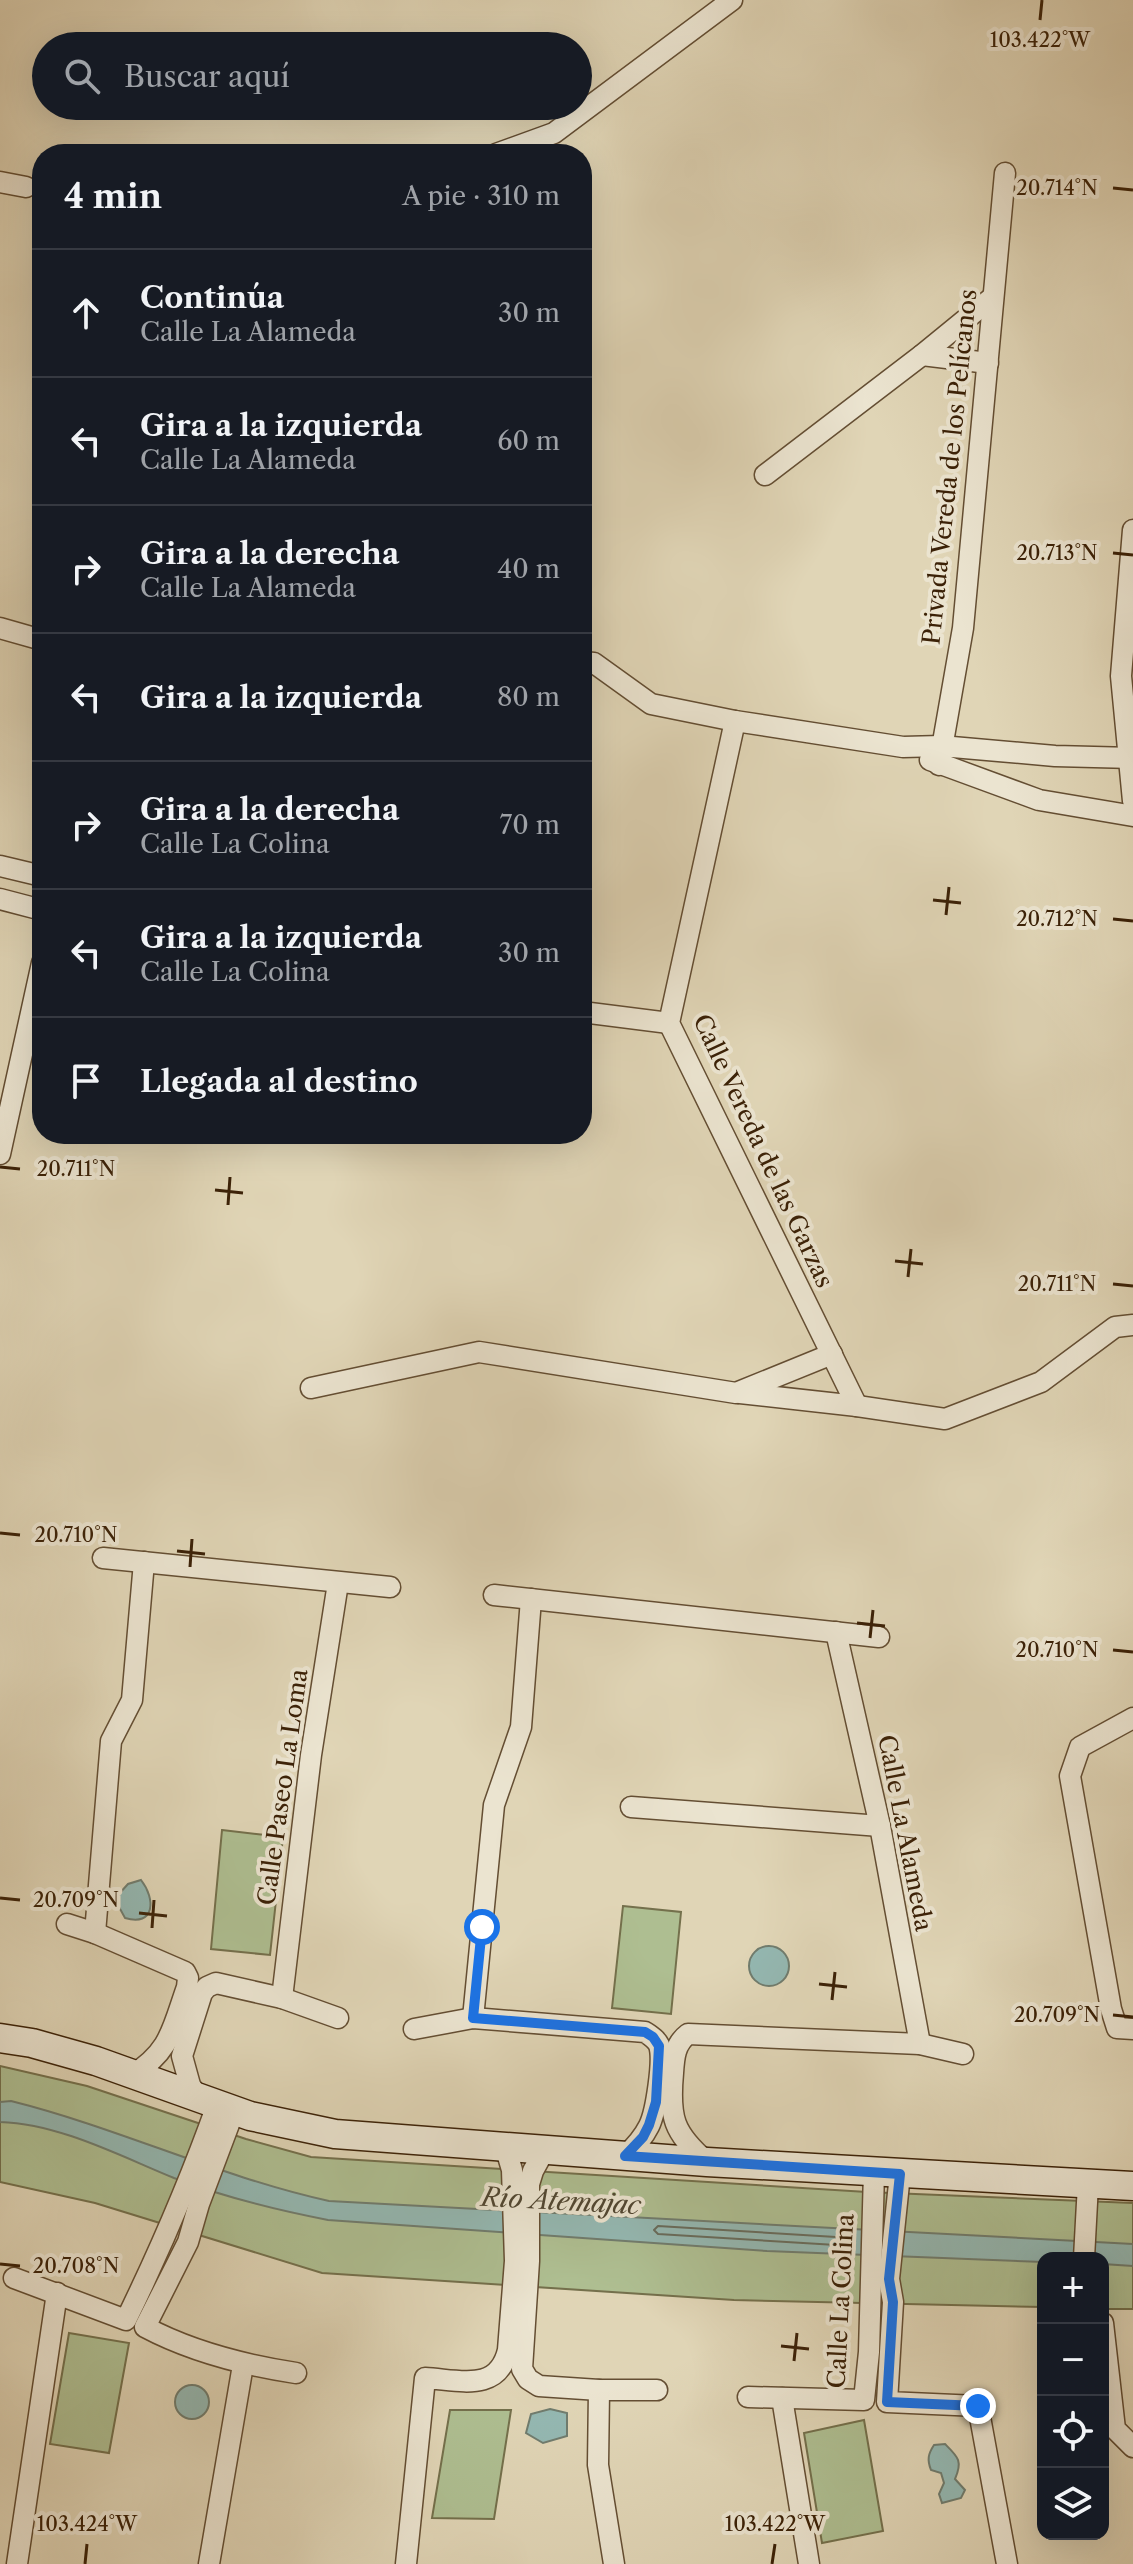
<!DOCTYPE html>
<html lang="es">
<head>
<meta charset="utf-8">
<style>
	body { margin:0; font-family:"Libre Caslon Text",serif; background:#242831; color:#f1f3f6 }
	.controls { position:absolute; right:24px; bottom:24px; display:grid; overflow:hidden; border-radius:16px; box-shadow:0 8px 32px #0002 }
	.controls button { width:72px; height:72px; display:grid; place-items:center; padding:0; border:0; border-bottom:2px solid #363941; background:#171b24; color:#f1f3f6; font:40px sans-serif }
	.stop { position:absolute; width:24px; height:24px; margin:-18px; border:6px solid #1a73e8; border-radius:50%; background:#fff }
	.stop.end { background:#1a73e8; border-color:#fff; box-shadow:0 2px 8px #0008 }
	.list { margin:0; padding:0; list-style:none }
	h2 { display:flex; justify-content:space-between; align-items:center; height:104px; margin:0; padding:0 32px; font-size:34px }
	h2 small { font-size:26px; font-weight:400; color:#9ea1a6 }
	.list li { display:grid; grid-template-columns:52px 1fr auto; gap:24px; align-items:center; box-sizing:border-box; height:128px; padding:0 32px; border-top:2px solid #363941 }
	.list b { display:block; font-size:30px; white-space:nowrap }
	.list p { margin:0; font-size:26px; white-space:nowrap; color:#9ea1a6 }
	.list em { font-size:26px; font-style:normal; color:#9ea1a6 }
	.icon { flex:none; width:44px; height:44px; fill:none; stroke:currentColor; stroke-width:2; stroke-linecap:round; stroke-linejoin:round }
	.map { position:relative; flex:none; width:1133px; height:2564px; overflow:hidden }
	.search { position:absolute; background:#171b24; box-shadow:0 8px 32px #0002; left:32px; top:32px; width:560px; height:88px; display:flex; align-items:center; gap:20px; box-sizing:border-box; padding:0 28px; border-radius:44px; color:#9ea1a6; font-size:30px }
	.panel { position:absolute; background:#171b24; box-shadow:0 8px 32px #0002; left:32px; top:144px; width:560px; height:1000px; border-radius:32px }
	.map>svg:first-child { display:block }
	.green { fill:#aebe91; stroke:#74704c; stroke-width:2 }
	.water { fill:#94b8b2; stroke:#707c6e; stroke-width:2 }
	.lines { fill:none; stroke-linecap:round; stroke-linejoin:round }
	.shore { stroke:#686c5c; stroke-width:2 }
	.street-casing { stroke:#644e33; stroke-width:23 }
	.secondary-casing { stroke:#3b2107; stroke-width:31 }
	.street { stroke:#ebe4d0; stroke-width:20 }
	.secondary { stroke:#ebe4d0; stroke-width:28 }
	.route { stroke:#1a73e8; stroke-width:10 }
	.ticks { fill:none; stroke:#3b2107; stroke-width:3 }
	.labels { text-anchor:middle; stroke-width:8; stroke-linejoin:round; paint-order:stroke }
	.street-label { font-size:24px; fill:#3b2107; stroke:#ebe4d0 }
	.water-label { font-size:26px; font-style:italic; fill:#514732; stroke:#ebe4d0 }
	.ticks-label { font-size:20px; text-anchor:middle; fill:#3b2107; stroke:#ebe4d0; stroke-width:8; stroke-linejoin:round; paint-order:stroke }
</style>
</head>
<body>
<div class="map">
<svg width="1133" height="2564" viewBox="0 0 1133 2564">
	<rect width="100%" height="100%" fill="#e0d5b6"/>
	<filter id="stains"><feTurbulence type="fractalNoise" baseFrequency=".0025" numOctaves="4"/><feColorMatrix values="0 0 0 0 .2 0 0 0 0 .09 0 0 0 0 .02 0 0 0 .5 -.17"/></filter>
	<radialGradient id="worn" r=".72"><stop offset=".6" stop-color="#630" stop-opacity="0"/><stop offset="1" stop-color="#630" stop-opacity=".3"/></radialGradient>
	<g class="green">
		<path d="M222,1830L283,1837L270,1955L211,1949Z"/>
		<path d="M623,1906L681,1912L671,2014L612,2008Z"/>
		<path d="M0,2066L87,2086L246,2139L311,2157L867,2192L1133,2203V2309H1103V2258H1043V2307L734,2300L322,2273L95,2203L0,2182Z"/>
		<path d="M69,2333L129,2343L109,2453L50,2444Z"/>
		<path d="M450,2410H511L494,2519L432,2518Z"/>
		<path d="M864,2420L883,2531L822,2543L804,2433Z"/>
	</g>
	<g class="water">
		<path d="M141,1880C156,1899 155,1927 125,1918L119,1907L118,1895L128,1884Z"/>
		<circle cx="769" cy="1966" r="20"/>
		<path d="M11,2101C119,2128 220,2177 329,2201L1133,2244V2266L1103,2264V2258H1043V2262L767,2251L328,2220C276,2210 224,2197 174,2178C120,2156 60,2124 0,2122V2102Z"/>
		<circle cx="192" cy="2402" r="17"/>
		<path d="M550,2409L567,2413V2436L543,2443L526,2433L531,2414Z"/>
		<path d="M945,2444C958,2457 963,2461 955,2479L965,2490L961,2498L942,2503L939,2494L944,2483L941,2473L931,2470C927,2460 928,2454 934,2445Z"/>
	</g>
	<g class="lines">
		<path class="shore" d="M658,2226L836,2237L840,2241L836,2245L658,2234L654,2230Z"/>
		<defs>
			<g id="street">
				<path d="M496,154L554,133L732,0"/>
				<path d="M0,182L26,187"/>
				<path d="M922,355L988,363"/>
				<path d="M765,475L922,355L993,297"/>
				<path d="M1133,530L1121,676L1133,801"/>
				<path d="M0,628L42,640"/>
				<path d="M582,662L594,663L651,704L735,721L903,747L941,746L1055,756L1133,758"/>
				<path d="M735,721L669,1023L857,1406"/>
				<path d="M930,760L1039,800L1133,816"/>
				<path d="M939,765L963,628L1005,173"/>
				<path d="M0,866L42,876"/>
				<path d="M0,899L42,910"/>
				<path d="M582,1012L669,1023"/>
				<path d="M0,1154L42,963"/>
				<path d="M311,1388L479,1352L736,1393L832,1354"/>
				<path d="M740,1393L857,1406L945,1419L1041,1382L1115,1327L1133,1325"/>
				<path d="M103,1558L390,1587"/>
				<path d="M494,1595L879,1637"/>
				<path d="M836,1632L880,1826L920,2044"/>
				<path d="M1133,1718L1080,1747L1070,1776L1111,2009L1117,2028L1133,2029"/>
				<path d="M631,1807L880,1826"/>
				<path d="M67,1924L95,1933L185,1972L188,1978L187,1987C172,2029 171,2051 131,2076"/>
				<path d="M95,1933L111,1741L132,1700L144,1562"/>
				<path d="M282,1998L311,1755L338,1583"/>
				<path d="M473,2018L494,1805L521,1727L531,1599"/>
				<path d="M414,2029L473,2018L645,2032C651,2036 656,2039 659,2045C664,2060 656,2112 649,2126C643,2138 635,2147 625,2156"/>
				<path d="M198,2098L190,2085L182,2056L202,1993L207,1987L216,1983L282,1998L338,2018"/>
				<path d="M234,2111L199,2204L188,2242L145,2327C192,2352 244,2365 296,2373"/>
				<path d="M545,2149L533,2171L529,2184V2261L522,2369L528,2379L539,2386L599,2390H657"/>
				<path d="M707,2162C673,2133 669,2117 673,2073C674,2057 675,2044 688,2034L920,2044L963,2054"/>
				<path d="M900,2174L889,2279L893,2302L887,2402L978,2406L1007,2564"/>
				<path d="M1084,2258L1088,2184"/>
				<path d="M14,2278L126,2320C160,2250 191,2178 217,2105"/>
				<path d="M1103,2323L1115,2429L1133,2447"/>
				<path d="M599,2390L598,2465L614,2564"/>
				<path d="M748,2397L864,2400L869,2352L874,2172"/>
				<path d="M782,2398L809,2564"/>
				<path d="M17,2564L57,2293"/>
				<path d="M209,2564L243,2365"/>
				<path d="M406,2564L425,2378C460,2380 498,2393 508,2350L515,2261L512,2170L505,2146"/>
			</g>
			<path id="secondary" d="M0,2038L32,2043L96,2061L250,2116L335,2134L707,2162L1133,2186"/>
		</defs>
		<use href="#street" class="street-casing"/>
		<use href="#secondary" class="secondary-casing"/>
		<use href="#street" class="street"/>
		<use href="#secondary" class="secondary"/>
	</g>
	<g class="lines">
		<path class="route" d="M482,1927L473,2018L645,2032L653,2037L659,2046L656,2102L649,2125L643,2137L625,2156L900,2174L889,2279L893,2302L887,2402L978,2406"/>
	</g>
	<path class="ticks" d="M1040,20L1042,0M1113,188L1133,190M1113,553L1133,555M933,900L961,903M946,915L949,887M1113,919L1133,921M0,1167L20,1169M215,1190L243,1193M228,1205L230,1177M895,1261L923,1264M908,1277L911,1249M1113,1284L1133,1286M0,1533L20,1535M177,1551L205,1554M190,1567L192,1539M857,1623L885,1626M870,1638L873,1610M1113,1650L1133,1652M0,1898L20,1900M139,1913L167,1916M152,1928L154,1900M819,1984L847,1987M832,2000L835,1972M1113,2015L1133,2017M0,2264L20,2266M781,2346L809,2349M794,2361L797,2333M85,2564L87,2544M772,2564L775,2544"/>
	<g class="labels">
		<g class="street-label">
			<text transform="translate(950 467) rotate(-84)" y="8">Privada Vereda de los Pelícanos</text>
			<text transform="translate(763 1151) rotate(65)" y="8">Calle Vereda de las Garzas</text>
			<text transform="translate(283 1787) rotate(-82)" y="8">Calle Paseo La Loma</text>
			<text transform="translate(905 1833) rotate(79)" y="8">Calle La Alameda</text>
			<text transform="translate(841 2301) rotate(-87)" y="8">Calle La Colina</text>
		</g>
		<g class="water-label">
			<text transform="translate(561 2201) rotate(3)" y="9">Río Atemajac</text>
		</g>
	</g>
	<g class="ticks-label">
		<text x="1040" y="47">103.422°W</text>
		<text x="1057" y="195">20.714°N</text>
		<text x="1057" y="560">20.713°N</text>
		<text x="1057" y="926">20.712°N</text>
		<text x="76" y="1176">20.711°N</text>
		<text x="1057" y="1291">20.711°N</text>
		<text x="76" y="1542">20.710°N</text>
		<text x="1057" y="1657">20.710°N</text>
		<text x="76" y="1907">20.709°N</text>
		<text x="1057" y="2022">20.709°N</text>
		<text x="76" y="2273">20.708°N</text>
		<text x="87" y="2531">103.424°W</text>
		<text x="775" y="2531">103.422°W</text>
	</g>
	<rect width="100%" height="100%" filter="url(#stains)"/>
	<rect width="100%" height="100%" fill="url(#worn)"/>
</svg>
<div class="controls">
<button>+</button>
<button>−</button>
<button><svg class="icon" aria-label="locate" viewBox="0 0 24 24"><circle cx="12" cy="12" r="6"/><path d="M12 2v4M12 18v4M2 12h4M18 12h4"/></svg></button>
<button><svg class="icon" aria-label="layers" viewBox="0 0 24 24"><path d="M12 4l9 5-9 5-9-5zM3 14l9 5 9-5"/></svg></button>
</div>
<div class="stop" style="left:482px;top:1927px"></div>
<div class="stop end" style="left:978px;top:2406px"></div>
<div class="search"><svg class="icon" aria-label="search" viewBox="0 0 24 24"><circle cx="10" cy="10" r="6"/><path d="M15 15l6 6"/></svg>Buscar aquí</div>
<section class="panel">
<h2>4 min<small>A pie · 310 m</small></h2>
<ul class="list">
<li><svg class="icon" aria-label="ahead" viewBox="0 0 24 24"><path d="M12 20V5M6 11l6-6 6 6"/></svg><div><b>Continúa</b><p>Calle La Alameda</p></div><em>30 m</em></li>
<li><svg class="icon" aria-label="left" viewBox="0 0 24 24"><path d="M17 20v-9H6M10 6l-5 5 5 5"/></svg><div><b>Gira a la izquierda</b><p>Calle La Alameda</p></div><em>60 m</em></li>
<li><svg class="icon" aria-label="right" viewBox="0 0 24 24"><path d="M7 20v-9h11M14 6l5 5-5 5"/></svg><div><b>Gira a la derecha</b><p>Calle La Alameda</p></div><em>40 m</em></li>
<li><svg class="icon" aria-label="left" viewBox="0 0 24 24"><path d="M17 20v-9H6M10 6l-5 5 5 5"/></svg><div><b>Gira a la izquierda</b></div><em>80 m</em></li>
<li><svg class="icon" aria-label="right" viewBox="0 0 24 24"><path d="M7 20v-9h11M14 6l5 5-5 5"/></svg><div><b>Gira a la derecha</b><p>Calle La Colina</p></div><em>70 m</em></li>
<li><svg class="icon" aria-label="left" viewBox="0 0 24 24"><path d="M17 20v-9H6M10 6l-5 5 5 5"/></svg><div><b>Gira a la izquierda</b><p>Calle La Colina</p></div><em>30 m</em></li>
<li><svg class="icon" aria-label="arrive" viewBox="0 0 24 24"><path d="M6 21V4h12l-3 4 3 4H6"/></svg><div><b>Llegada al destino</b></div></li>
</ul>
</section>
</div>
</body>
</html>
